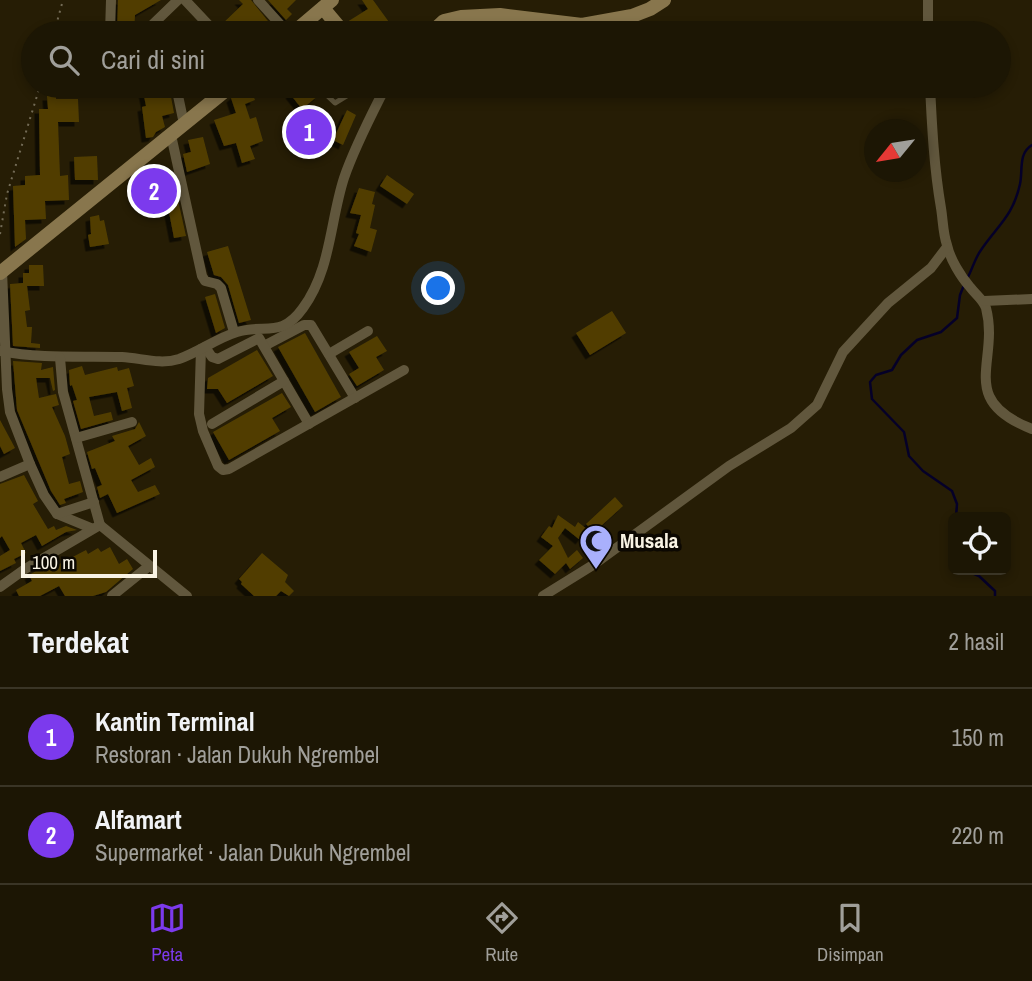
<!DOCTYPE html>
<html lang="id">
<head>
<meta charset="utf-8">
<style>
	body { margin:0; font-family:"Archivo Narrow",sans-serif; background:#292313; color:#f1f3f6 }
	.controls { position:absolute; right:21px; bottom:21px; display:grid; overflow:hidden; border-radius:10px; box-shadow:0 4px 10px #0003 }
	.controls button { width:63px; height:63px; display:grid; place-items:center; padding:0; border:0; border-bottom:2px solid #3a3526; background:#1c1604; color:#f1f3f6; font:35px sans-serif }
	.compass { position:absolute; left:864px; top:119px; width:63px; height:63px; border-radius:50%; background:#1c1604; box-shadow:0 4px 10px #0003; rotate:240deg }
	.scale { position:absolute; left:21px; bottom:18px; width:136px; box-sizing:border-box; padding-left:7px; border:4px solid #f9f3e4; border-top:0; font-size:19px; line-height:24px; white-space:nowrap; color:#f9f3e4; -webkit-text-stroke:5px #0c0802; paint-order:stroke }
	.you { position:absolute; left:439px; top:289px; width:24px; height:24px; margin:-18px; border:5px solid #fff; border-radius:50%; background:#1a73e8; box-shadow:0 0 0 10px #1a73e833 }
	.badge { display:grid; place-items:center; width:46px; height:46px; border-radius:50%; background:#7c3aed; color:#fff; font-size:23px; font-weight:700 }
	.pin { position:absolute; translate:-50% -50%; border:4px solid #fff; box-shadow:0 2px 7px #0006 }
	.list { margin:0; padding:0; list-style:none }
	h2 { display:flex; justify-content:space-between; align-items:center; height:91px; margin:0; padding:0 28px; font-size:30px }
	h2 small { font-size:23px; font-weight:400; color:#a09f9a }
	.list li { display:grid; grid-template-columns:46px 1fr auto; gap:21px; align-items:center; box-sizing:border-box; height:98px; padding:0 28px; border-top:2px solid #3a3526 }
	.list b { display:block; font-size:26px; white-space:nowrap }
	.list p { margin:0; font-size:23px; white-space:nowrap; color:#a09f9a }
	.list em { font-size:23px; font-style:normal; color:#a09f9a }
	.icon { flex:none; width:38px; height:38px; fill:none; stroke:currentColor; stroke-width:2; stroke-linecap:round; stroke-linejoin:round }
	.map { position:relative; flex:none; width:1032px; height:596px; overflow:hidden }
	.search { position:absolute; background:#1c1604; box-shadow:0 4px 10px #0003; left:21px; right:21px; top:21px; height:77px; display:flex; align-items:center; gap:18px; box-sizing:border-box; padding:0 24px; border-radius:38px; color:#a09f9a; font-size:26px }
	.sheet { height:287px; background:#1c1604 }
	nav { display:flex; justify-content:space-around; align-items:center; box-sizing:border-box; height:98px; border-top:2px solid #3a3526; background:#1c1604; font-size:19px; color:#a09f9a }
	nav a { display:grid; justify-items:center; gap:4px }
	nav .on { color:#7c3aed }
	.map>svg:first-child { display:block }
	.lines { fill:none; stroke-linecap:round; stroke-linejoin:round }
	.stream { stroke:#050028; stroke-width:2.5 }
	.building { fill:#513e06; filter:url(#shadow) }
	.path { stroke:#736b56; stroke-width:2; stroke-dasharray:2 5; stroke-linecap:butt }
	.lane { stroke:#61573d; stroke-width:5 }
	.street { stroke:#61573d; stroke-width:10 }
	.secondary { stroke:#88764d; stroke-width:14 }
	.labels { text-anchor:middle; stroke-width:7; stroke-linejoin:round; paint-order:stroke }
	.poi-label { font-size:21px; font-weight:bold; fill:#f9f3e4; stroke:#0c0802; text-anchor:start }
</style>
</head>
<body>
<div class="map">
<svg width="1032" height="596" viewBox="0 0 1032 596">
	<defs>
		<filter id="shadow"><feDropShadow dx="-4.5" dy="4.5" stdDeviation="0" flood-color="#0009"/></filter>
	</defs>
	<rect width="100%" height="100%" fill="#261d05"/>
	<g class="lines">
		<g class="stream">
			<path d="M967,279C972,270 975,258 981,250C998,225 1013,216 1020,184C1023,171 1018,153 1032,145"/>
			<path d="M956,517L957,504L952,491L923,471L909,456L904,432L872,399L870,382L876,375L892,370L901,355L917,340L941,332L957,318L960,295L964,285"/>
			<path d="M965,570L979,576L995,591V596"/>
		</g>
	</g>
	<g class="building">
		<path d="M118,0H161L135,15L134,33H117Z"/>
		<path d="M239,0H251L272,26L263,33H225L220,26L243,4Z"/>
		<path d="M268,0H296L287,9L292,14L286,20Z"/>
		<path d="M362,0H373L394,29L388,33H353L347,22L368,9Z"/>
		<path d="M142,86H169L174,113L162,116L165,127L156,132L153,137L146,138L142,107L146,106Z"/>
		<path d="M299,86H312L319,95L302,109L290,94Z"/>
		<path d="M251,90L255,100L245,104L250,119L256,117L263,141L250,146L255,159L242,163L236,143L224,146L214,120L236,113L231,98L238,92L241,91V94Z"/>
		<path d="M47,96H56V99H78L79,122H58L60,176L68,175L69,200L45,201L46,219L25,220L26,239L15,247L13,186L25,185V176L40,175L39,109H48Z"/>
		<path d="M347,110L356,115L343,145L333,140Z"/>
		<path d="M300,113L325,142L317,149L292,122Z"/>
		<path d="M203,137L210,164L187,172L183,154L191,152L188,140Z"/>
		<path d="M97,156L98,180H75L74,157Z"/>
		<path d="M172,173L186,236L174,238L167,202L151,206L150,204H140L135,182L157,175L158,178Z"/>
		<path d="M387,175L414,194L407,204L380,186Z"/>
		<path d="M359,188L375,192L372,204L375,205L370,228L377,230L371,252L354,246L359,234L356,233L361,215L350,213Z"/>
		<path d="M99,215L100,221L104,220L109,244L90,247L88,235L91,234L90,217Z"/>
		<path d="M228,246L251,320L239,323L228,285L221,277L214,275L207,252Z"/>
		<path d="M29,265H43L44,286H27L30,310L25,311L27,327H32L31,343L40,344V348L13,346L10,284L23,283V273H29Z"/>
		<path d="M215,294L225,328L216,333L205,297Z"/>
		<path d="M612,311L626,333L590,355L576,333Z"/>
		<path d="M305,333L341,397L315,412L278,347Z"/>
		<path d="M377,336L387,351L376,357L384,370L357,386L349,374L359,368L349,352Z"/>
		<path d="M257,350L273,376L227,403L218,389H207L208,378Z"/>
		<path d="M13,361L42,363L41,370L53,367L55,390L53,391L50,378H36L39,398L56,394L59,405L52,407L65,436L70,454L62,457L69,484L80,481L83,492L64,499L66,503L60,505L51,491L17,410Z"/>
		<path d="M82,366L85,375L117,367L118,371L129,368L134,386L127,388L132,408L122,411L117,392L89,397L94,416L111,412L113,420L81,429L73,401L77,400L72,385L70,386L69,370Z"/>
		<path d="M282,393L291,407L272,418L280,431L229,460L213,432Z"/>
		<path d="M0,420L15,448L4,454L0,446Z"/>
		<path d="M139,422L146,436L128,446L139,465L151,458L155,467L131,480L138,492L155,485L160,494L117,513L108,494L100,498L97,487L102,485L95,468L92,469L87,452L115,441L112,436L135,429Z"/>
		<path d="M24,475L38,501L33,504L48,529L54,526L56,530L66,526L77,530L66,532L42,546L36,535L21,543L26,553L14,559L16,563L0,571V556L10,550L2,536L0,538V484Z"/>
		<path d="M615,497L623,506L601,526L611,536L604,542L586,524Z"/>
		<path d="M558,515L575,527L578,522L588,530L580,540L565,528L558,538L568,558L577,550L583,558L570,569L566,563L555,574L539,560L553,546L541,537L549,526L552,528Z"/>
		<path d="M110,547L119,564L127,559L133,569L106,592L93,596H65L59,586L40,596H19L16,590L32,581L29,575L45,566L48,570L86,550L88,554L98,548L101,552Z"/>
		<path d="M262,553L288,575L285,582L294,591L289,596L281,591L276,596H254L241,584L242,582L239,579Z"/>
	</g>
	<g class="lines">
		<g class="path">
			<path d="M54,33L63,0"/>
			<path d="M0,234L7,194L40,86"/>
		</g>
		<path class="lane" d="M317,86L335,103L353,92L359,86"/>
		<g class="street">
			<path d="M185,0L216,33"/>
			<path d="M258,0L288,33"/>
			<path d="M928,0V33"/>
			<path d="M110,33L111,0"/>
			<path d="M152,33V25L178,0"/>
			<path d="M176,86L184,124"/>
			<path d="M930,86C932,127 934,167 941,208C943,220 943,234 947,245C950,259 961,277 970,287C976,295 983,299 986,308C1000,362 956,399 1032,429"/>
			<path d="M171,135L202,276L205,281L217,284L221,288L234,332"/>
			<path d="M984,301L1032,299"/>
			<path d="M264,346L304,325H311L355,398"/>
			<path d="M205,347L212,357L218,359L259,338L309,424"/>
			<path d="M201,349L199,414L203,431L218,466L223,470L229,469L404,370"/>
			<path d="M0,351C41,359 80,356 122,357C141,358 160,365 179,359C199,352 217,338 237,332C265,323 281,339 303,308C331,270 330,221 344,178C355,146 371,116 386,86"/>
			<path d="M329,354L368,331"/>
			<path d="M60,358L63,392L100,525"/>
			<path d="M212,424L284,381"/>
			<path d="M76,438L132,422"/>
			<path d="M30,464L44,495L57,514L91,528"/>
			<path d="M0,477L30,464L10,412L7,389L2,271"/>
			<path d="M57,514L94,502"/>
			<path d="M0,587L25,569L100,525L187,596"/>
			<path d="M112,596L149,566"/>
			<path d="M543,596L593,565L729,466L791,428L817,405L843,352L888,303L931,268L947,247"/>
		</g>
		<g class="secondary">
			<path d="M323,8L344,33"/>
			<path d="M293,33L332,0"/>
			<path d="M431,33L444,21L461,17L500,15L582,25L632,16L650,9L664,0"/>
			<path d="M0,273L231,86"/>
		</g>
	</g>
	<defs>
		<symbol id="mosque-pin" viewBox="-11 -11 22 30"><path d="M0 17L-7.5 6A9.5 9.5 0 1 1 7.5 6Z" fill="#a9b0fc" stroke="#0c0802"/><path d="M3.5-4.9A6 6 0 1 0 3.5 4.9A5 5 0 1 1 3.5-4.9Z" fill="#111"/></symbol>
	</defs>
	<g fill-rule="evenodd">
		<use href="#mosque-pin" x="577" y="522" width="38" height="52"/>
	</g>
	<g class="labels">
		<g class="poi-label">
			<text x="620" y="548">Musala</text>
		</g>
	</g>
</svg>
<div class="controls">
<button><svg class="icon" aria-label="locate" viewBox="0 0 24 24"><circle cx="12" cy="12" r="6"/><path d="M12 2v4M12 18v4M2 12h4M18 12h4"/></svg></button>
</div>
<svg class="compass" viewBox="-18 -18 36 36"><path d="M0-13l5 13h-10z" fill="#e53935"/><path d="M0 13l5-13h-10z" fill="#a09f9a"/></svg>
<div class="scale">100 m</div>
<div class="you"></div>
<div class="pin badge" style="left:309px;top:132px">1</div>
<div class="pin badge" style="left:154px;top:191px">2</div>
<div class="search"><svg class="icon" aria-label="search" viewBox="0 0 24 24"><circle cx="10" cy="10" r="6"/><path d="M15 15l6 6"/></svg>Cari di sini</div>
</div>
<section class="sheet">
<h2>Terdekat<small>2 hasil</small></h2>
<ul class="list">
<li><span class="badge">1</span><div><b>Kantin Terminal</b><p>Restoran · Jalan Dukuh Ngrembel</p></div><em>150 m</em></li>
<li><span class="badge">2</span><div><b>Alfamart</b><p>Supermarket · Jalan Dukuh Ngrembel</p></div><em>220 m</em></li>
</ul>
</section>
<nav>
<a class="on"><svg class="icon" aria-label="map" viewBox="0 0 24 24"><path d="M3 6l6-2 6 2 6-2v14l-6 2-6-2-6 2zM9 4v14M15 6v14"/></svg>Peta</a>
<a><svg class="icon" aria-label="directions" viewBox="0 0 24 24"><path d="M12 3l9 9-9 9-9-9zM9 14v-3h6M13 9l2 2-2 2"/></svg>Rute</a>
<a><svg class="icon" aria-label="saved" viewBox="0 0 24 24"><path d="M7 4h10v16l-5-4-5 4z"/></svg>Disimpan</a>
</nav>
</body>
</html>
